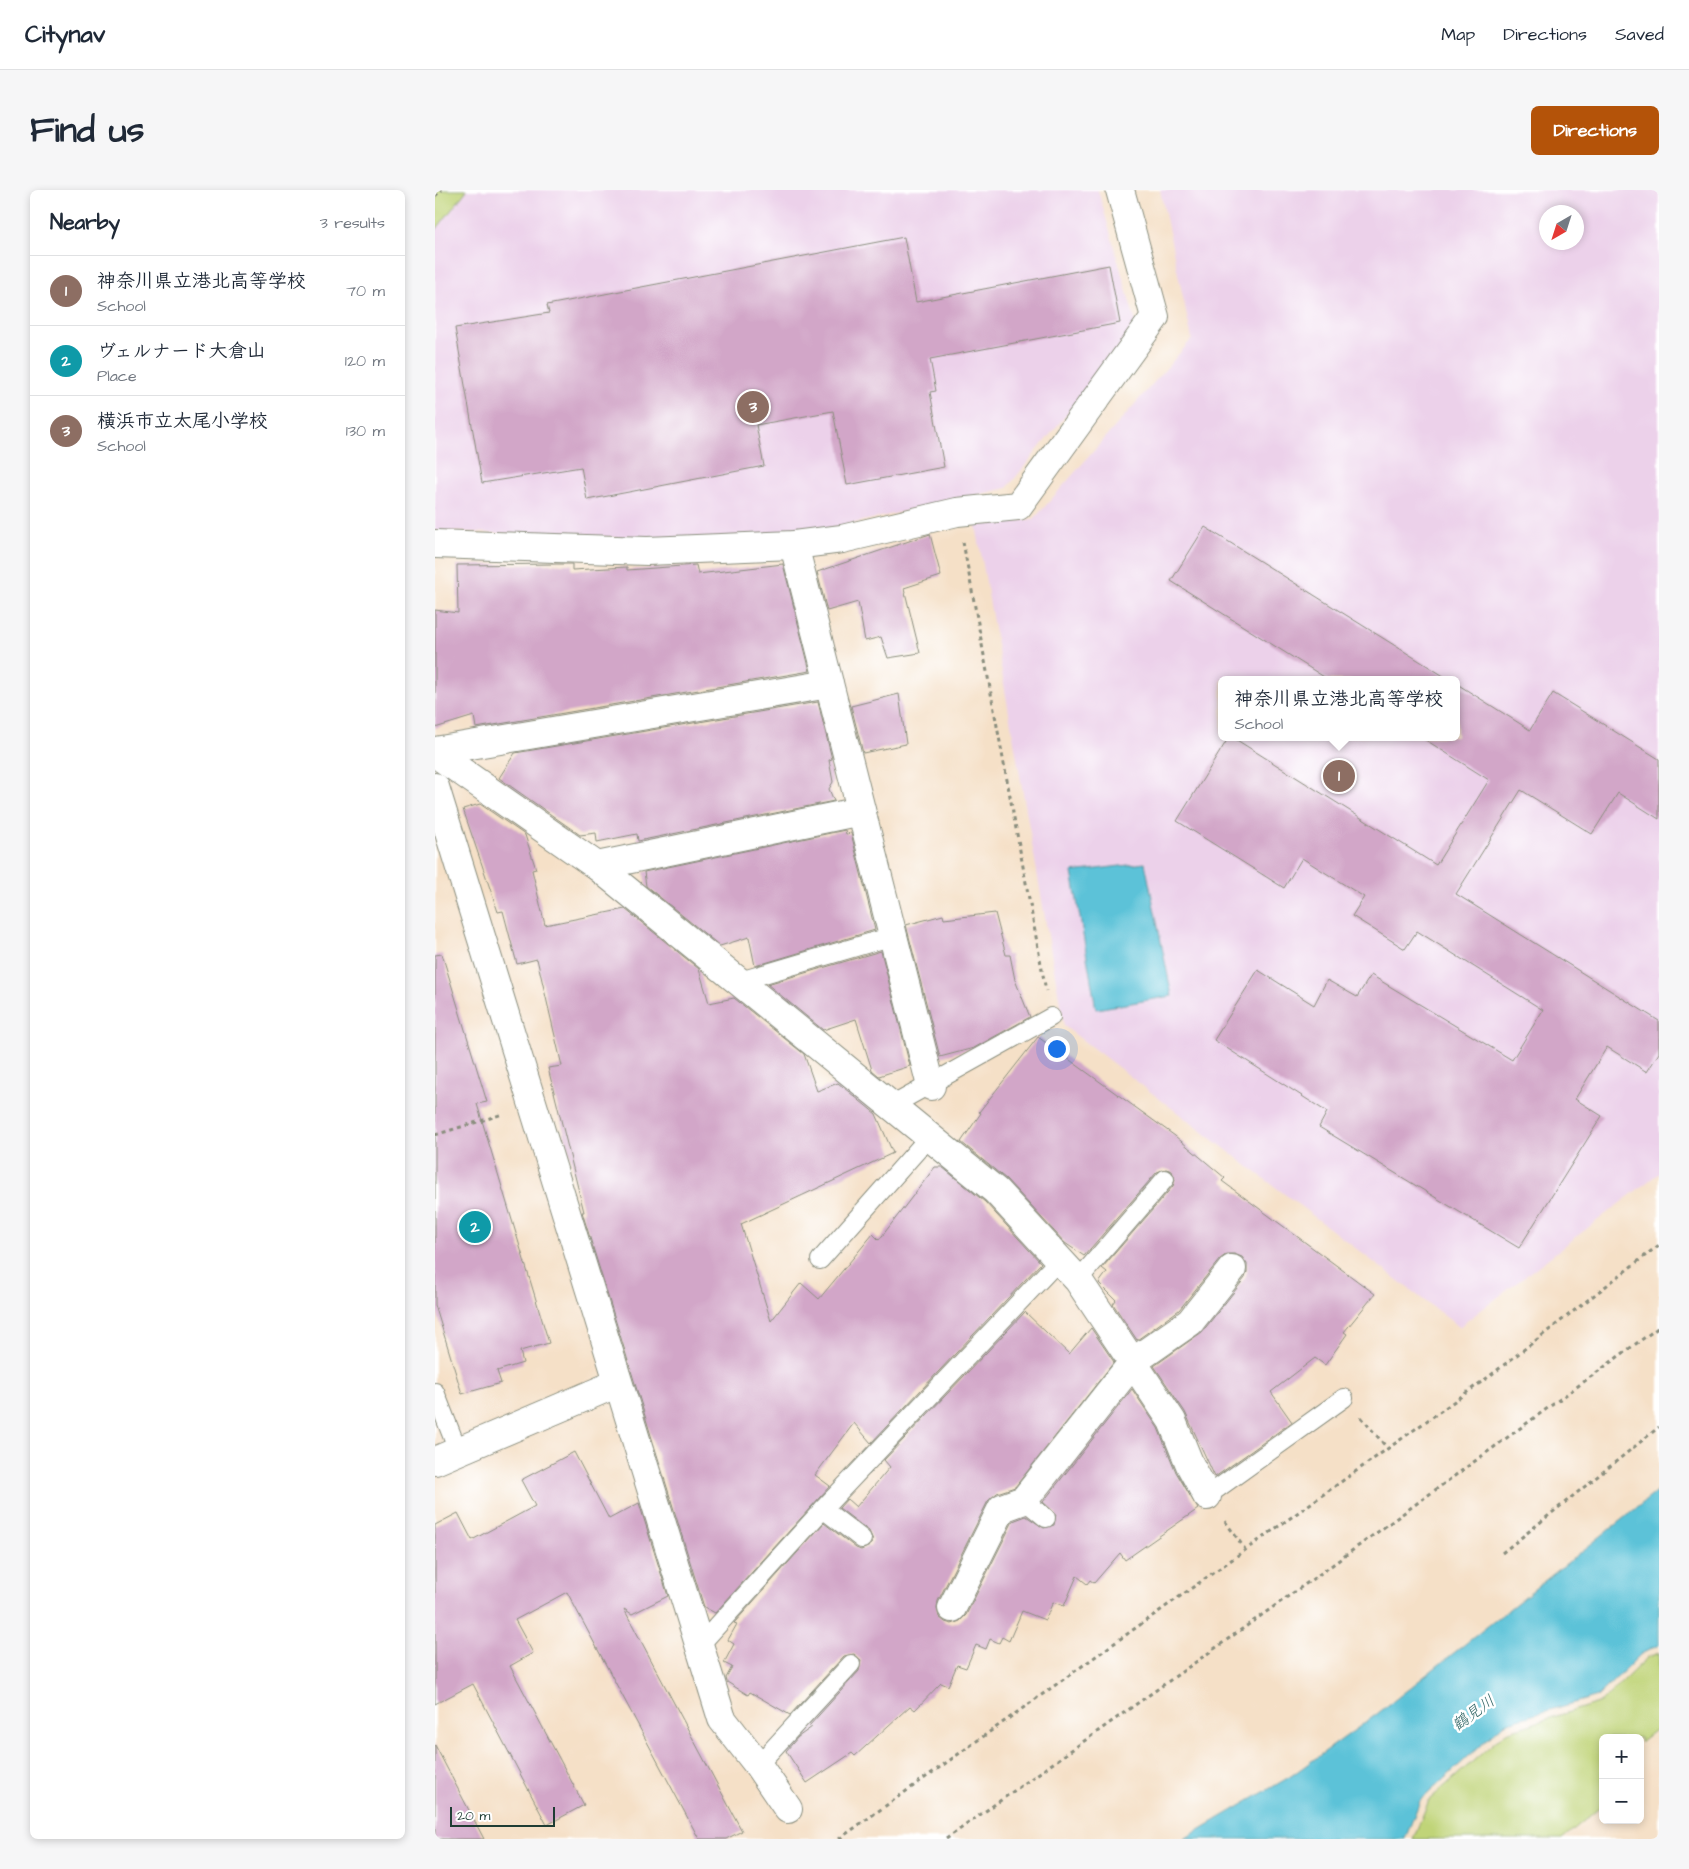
<!DOCTYPE html>
<html lang="en">
<head>
<meta charset="utf-8">
<style>
	body { margin:0; font-family:"Architects Daughter","Klee One",sans-serif; background:#f6f6f7; color:#1f2937 }
	.controls { position:absolute; right:15px; bottom:15px; display:grid; overflow:hidden; border-radius:8px; box-shadow:0 2px 8px #0003 }
	.controls button { width:45px; height:45px; display:grid; place-items:center; padding:0; border:0; border-bottom:1px solid #e0e1e3; background:#fff; color:#1f2937; font:25px sans-serif }
	.compass { position:absolute; left:1104px; top:15px; width:45px; height:45px; border-radius:50%; background:#fff; box-shadow:0 2px 8px #0003; rotate:219deg }
	.scale { position:absolute; left:15px; bottom:12px; width:105px; box-sizing:border-box; padding-left:5px; border:2px solid #1f3d34; border-top:0; font-size:14px; line-height:18px; white-space:nowrap; color:#1f3d34; -webkit-text-stroke:4px #fff; paint-order:stroke }
	.you { position:absolute; left:621px; top:858px; width:18px; height:18px; margin:-12px; border:4px solid #fff; border-radius:50%; background:#1a73e8; box-shadow:0 0 0 8px #1a73e833 }
	.badge { display:grid; place-items:center; width:32px; height:32px; border-radius:50%; background:#b45309; color:#fff; font-size:16px; font-weight:700 }
	.pin { position:absolute; translate:-50% -50%; border:2px solid #fff; box-shadow:0 1px 5px #0006 }
	.popup { position:absolute; left:783px; top:486px; width:242px; height:65px; box-sizing:border-box; display:grid; place-content:center; border-radius:8px; background:#fff; filter:drop-shadow(0 1px 4px #0005); font-size:16px; white-space:nowrap; color:#747a83 }
	.popup b { font-size:19px; color:#1f2937 }
	.popup::after { content:''; position:absolute; left:50%; top:100%; margin-left:-10px; border:10px solid transparent; border-top-color:#fff }
	.list { margin:0; padding:0; list-style:none }
	h2 { display:flex; justify-content:space-between; align-items:center; height:65px; margin:0; padding:0 20px; font-size:21px }
	h2 small { font-size:16px; font-weight:400; color:#747a83 }
	.list li { display:grid; grid-template-columns:32px 1fr auto; gap:15px; align-items:center; box-sizing:border-box; height:70px; padding:0 20px; border-top:1px solid #e0e1e3 }
	.list b { display:block; font-size:19px; white-space:nowrap }
	.list p { margin:0; font-size:16px; white-space:nowrap; color:#747a83 }
	.list em { font-size:16px; font-style:normal; color:#747a83 }
	.map { position:relative; flex:none; width:1224px; height:1649px; overflow:hidden; border-radius:8px }
	header { display:flex; align-items:center; gap:30px; box-sizing:border-box; height:70px; padding:0 25px; background:#fff; border-bottom:1px solid #e0e1e3 }
	header strong { font-size:24px }
	nav { display:flex; gap:28px; margin-inline-start:auto; font-size:18px }
	.intro { display:flex; align-items:center; justify-content:space-between; box-sizing:border-box; height:120px; padding:0 30px }
	h1 { margin:0; font-size:35px }
	.button { padding:12px 22px; border-radius:8px; background:#b45309; color:#fff; font-size:18px; font-weight:700 }
	main { display:flex; gap:30px; padding:0 30px }
	aside { flex:1; background:#fff; border-radius:8px; box-shadow:0 2px 8px #0003 }
	.map>svg:first-child { display:block }
	.built { fill:#ecd1ea; fill-rule:evenodd }
	.green { fill:#c0d478; stroke:#708856 }
	.water { fill:#5bc2d8; stroke:#3d8086 }
	.building { fill:#d2a6c8 }
	.lines { fill:none; stroke-linecap:round; stroke-linejoin:round }
	.service-casing { stroke:#8a8e7e; stroke-width:20 }
	.minor-casing { stroke:#8a8e7e; stroke-width:30 }
	.path { stroke:#8a8e7e; stroke-width:3; stroke-dasharray:4 4; stroke-linecap:butt }
	.service { stroke:#fff; stroke-width:18 }
	.minor { stroke:#fff; stroke-width:28 }
	.labels { text-anchor:middle; stroke-width:5; stroke-linejoin:round; paint-order:stroke }
	.water-label { font-size:16px; font-style:italic; fill:#316565; stroke:#fff }
</style>
</head>
<body>
<header>
<strong>Citynav</strong>
<nav><a>Map</a><a>Directions</a><a>Saved</a></nav>
</header>
<div class="intro"><h1>Find us</h1><a class="button">Directions</a></div>
<main>
<aside>
<h2>Nearby<small>3 results</small></h2>
<ul class="list">
<li><span class="badge" style="background:#8d6e63">1</span><div><b>神奈川県立港北高等学校</b><p>School</p></div><em>70 m</em></li>
<li><span class="badge" style="background:#0f9aa8">2</span><div><b>ヴェルナード大倉山</b><p>Place</p></div><em>120 m</em></li>
<li><span class="badge" style="background:#8d6e63">3</span><div><b>横浜市立太尾小学校</b><p>School</p></div><em>130 m</em></li>
</ul>
</aside>
<div class="map">
<svg width="1224" height="1649" viewBox="0 0 1224 1649">
	<rect width="100%" height="100%" fill="#fff"/>
	<filter id="ink" filterUnits="userSpaceOnUse"><feTurbulence type="fractalNoise" baseFrequency=".02" numOctaves="2"/><feDisplacementMap in="SourceGraphic" scale="10" xChannelSelector="R" yChannelSelector="G"/><feConvolveMatrix kernelMatrix="1 2 1 2 8 2 1 2 1" color-interpolation-filters="sRGB"/></filter>
	<filter id="wash" filterUnits="userSpaceOnUse"><feTurbulence type="fractalNoise" baseFrequency=".0096" numOctaves="4" result="noise"/><feDisplacementMap in="SourceGraphic" scale="20" xChannelSelector="R" yChannelSelector="G"/><feGaussianBlur stdDeviation="1.12" result="paint"/><feColorMatrix in="noise" values="0 0 0 0 0 0 0 0 0 0 0 0 0 0 0 0 0 1.4 0 .05"/><feComposite in="paint" operator="in"/></filter>
	<g filter="url(#wash)">
		<rect width="100%" height="100%" fill="#f5e0c7"/>
		<g class="built">
			<path d="M32,0H663L702,137L572,298L332,353L0,341V41Z"/>
			<path d="M725,0H1224V983L1024,1137L629,836L541,335L599,329L757,149ZM1112,22H1142V52H1112ZM786,490H1022V547H786Z"/>
		</g>
		<g class="green">
			<path d="M0,0H32L0,41Z"/>
			<path d="M1224,1463V1537L1205,1552V1548H1168V1615L1127,1649H978L994,1610L1071,1542L1166,1512L1213,1467Z"/>
		</g>
		<g class="water">
			<path d="M710,673L737,806L661,819L637,682Z"/>
			<path d="M1224,1300V1455L1206,1464L1163,1506L1070,1533L985,1611L970,1649H749L856,1586L942,1524Z"/>
		</g>
		<g id="blocks">
			<g class="building">
				<path d="M469,47L481,112L674,75L685,133L495,169L501,201L495,202L509,277L412,295L398,221L321,235L329,276L152,310L146,277L47,293L20,138L114,123L112,115Z"/>
				<path d="M770,337L1015,490H894L736,391Z"/>
				<path d="M495,344L506,386L469,398L485,463L453,468L446,447L430,451L423,412L392,421L382,382Z"/>
				<path d="M123,374H137V380L192,377V380L261,375L263,384L348,374L375,481L41,538L39,526L0,538V420L23,423L22,375Z"/>
				<path d="M1022,494L1095,540L1118,503L1224,569V629L1183,603L1157,644L1086,600L1021,704L1224,831V863L1212,882L1172,857L1140,909L1167,926L1084,1058L884,937L892,922L779,850L823,780L879,815L892,790L922,807L936,785L1077,870L1108,820L982,741L970,759L917,726L929,707L867,668L849,698L742,631L794,547H797L1001,675L1054,590L986,547H1022Z"/>
				<path d="M464,504L471,554L428,563L416,516Z"/>
				<path d="M383,512L397,569L394,570L398,592L394,599L399,611L203,651L202,644L162,652L161,643L145,645L64,588L80,563Z"/>
				<path d="M45,614L90,645L101,679L97,680L110,735L190,719L264,779L274,813L299,808L369,864L382,901L403,893L441,924L458,963L306,1034L336,1131L366,1093L384,1109L438,1044L444,1050L500,977H507L550,1012L606,1073L436,1253L419,1233L380,1285L395,1296L280,1423L269,1417L147,1022H149L113,878L127,876L102,769L82,774L68,721L63,722L28,619Z"/>
				<path d="M410,640L411,644L416,643L440,740L320,776L314,747L285,756L211,696L209,682Z"/>
				<path d="M560,723L571,765H575L580,790L595,827L539,858L505,867L471,735L508,725L509,729Z"/>
				<path d="M446,761L475,876L444,886L437,880L421,829L388,840L332,794Z"/>
				<path d="M7,764L52,912L42,914L114,1153L85,1161L88,1173L62,1181L66,1193L27,1204L0,1115V765Z"/>
				<path d="M603,847L740,946L790,988L787,991L940,1104L909,1142L912,1144L890,1175L880,1168L836,1202L857,1232L780,1287L750,1222L719,1176L767,1142L810,1088L812,1082V1074L807,1067L799,1064H792L785,1069L744,1120L702,1150L678,1114L681,1110L664,1093L672,1082L667,1078L738,996L740,990L737,981L731,979L722,982L649,1066L630,1053L571,989L526,952L546,923L544,922Z"/>
				<path d="M590,1122L634,1164L656,1138L679,1172L580,1297L562,1303L553,1311L503,1411L502,1419L504,1427L510,1432L517,1434L525,1431L531,1425L578,1331L591,1326L609,1338L619,1335L621,1324L608,1312L697,1199L723,1238L741,1282L763,1319L690,1370L685,1363L659,1393L655,1390L652,1394L642,1386L629,1416L618,1412L610,1430L587,1421L574,1451L567,1447L564,1453L555,1449L551,1459L541,1455L531,1478L522,1475L513,1496L506,1493L480,1520L475,1516L420,1566L417,1563L372,1593L351,1561L363,1547L377,1537L374,1536L424,1481L426,1470L419,1464L409,1466L355,1525L315,1502L313,1505L292,1492L291,1488L297,1477L289,1473L299,1454L293,1450L302,1434L299,1433L389,1333L421,1358L426,1360L435,1356L438,1350L434,1341L404,1318L412,1309L421,1317L455,1277L449,1270Z"/>
				<path d="M139,1262L174,1329L204,1313L233,1406L197,1424L189,1419L307,1641L291,1649H264L132,1402L80,1430L98,1463L75,1476L149,1615L112,1635L38,1494L0,1514V1335L23,1323L37,1350L100,1316L86,1290Z"/>
				<path d="M0,1555L49,1649H0Z"/>
			</g>
		</g>
	</g>
	<g filter="url(#ink)">
		<use href="#blocks" fill-opacity="0" stroke="#8a8e7e" stroke-width="1"/>
		<g class="lines">
			<defs>
				<g id="service">
					<path d="M305,791L458,746"/>
					<path d="M458,915L616,827"/>
					<path d="M385,1070L494,947"/>
					<path d="M643,1090L730,989"/>
					<path d="M0,1202L23,1261"/>
					<path d="M772,1306L909,1208"/>
					<path d="M589,1310L611,1328"/>
					<path d="M388,1319L427,1349"/>
					<path d="M264,1456L388,1319L625,1069"/>
					<path d="M323,1575L416,1474"/>
				</g>
				<g id="minor">
					<path d="M0,354L212,361L359,355L407,349L522,322L583,316L720,127L685,0"/>
					<path d="M359,355L496,896"/>
					<path d="M0,561L394,494"/>
					<path d="M0,563L162,676L561,1001L643,1090L737,1231L755,1275L772,1306"/>
					<path d="M0,597L287,1529L323,1575L353,1619"/>
					<path d="M162,676L426,621"/>
					<path d="M0,1271L183,1193"/>
					<path d="M517,1418L567,1318L589,1310L699,1171L755,1132L797,1079"/>
				</g>
			</defs>
			<use href="#service" class="service-casing"/>
			<use href="#minor" class="minor-casing"/>
			<g class="path">
				<path d="M0,6L7,0"/>
				<path d="M528,352L611,801"/>
				<path d="M0,945L68,924"/>
				<path d="M926,1227L953,1259"/>
				<path d="M790,1331L810,1359"/>
				<path d="M1067,1363L1224,1237"/>
				<path d="M404,1649L1052,1188L1224,1055"/>
				<path d="M511,1649L889,1381L1224,1137"/>
			</g>
			<use href="#service" class="service"/>
			<use href="#minor" class="minor"/>
		</g>
	</g>
	<g class="labels">
		<g class="water-label">
			<text transform="translate(1038 1522) rotate(-36)" y="6">鶴見川</text>
		</g>
	</g>
</svg>
<div class="controls">
<button>+</button>
<button>−</button>
</div>
<svg class="compass" viewBox="-18 -18 36 36"><path d="M0-13l5 13h-10z" fill="#e53935"/><path d="M0 13l5-13h-10z" fill="#747a83"/></svg>
<div class="scale">20 m</div>
<div class="you"></div>
<div class="pin badge" style="left:904px;top:586px;background:#8d6e63">1</div>
<div class="popup"><b>神奈川県立港北高等学校</b>School</div>
<div class="pin badge" style="left:40px;top:1037px;background:#0f9aa8">2</div>
<div class="pin badge" style="left:318px;top:217px;background:#8d6e63">3</div>
</div>
</main>
</body>
</html>
